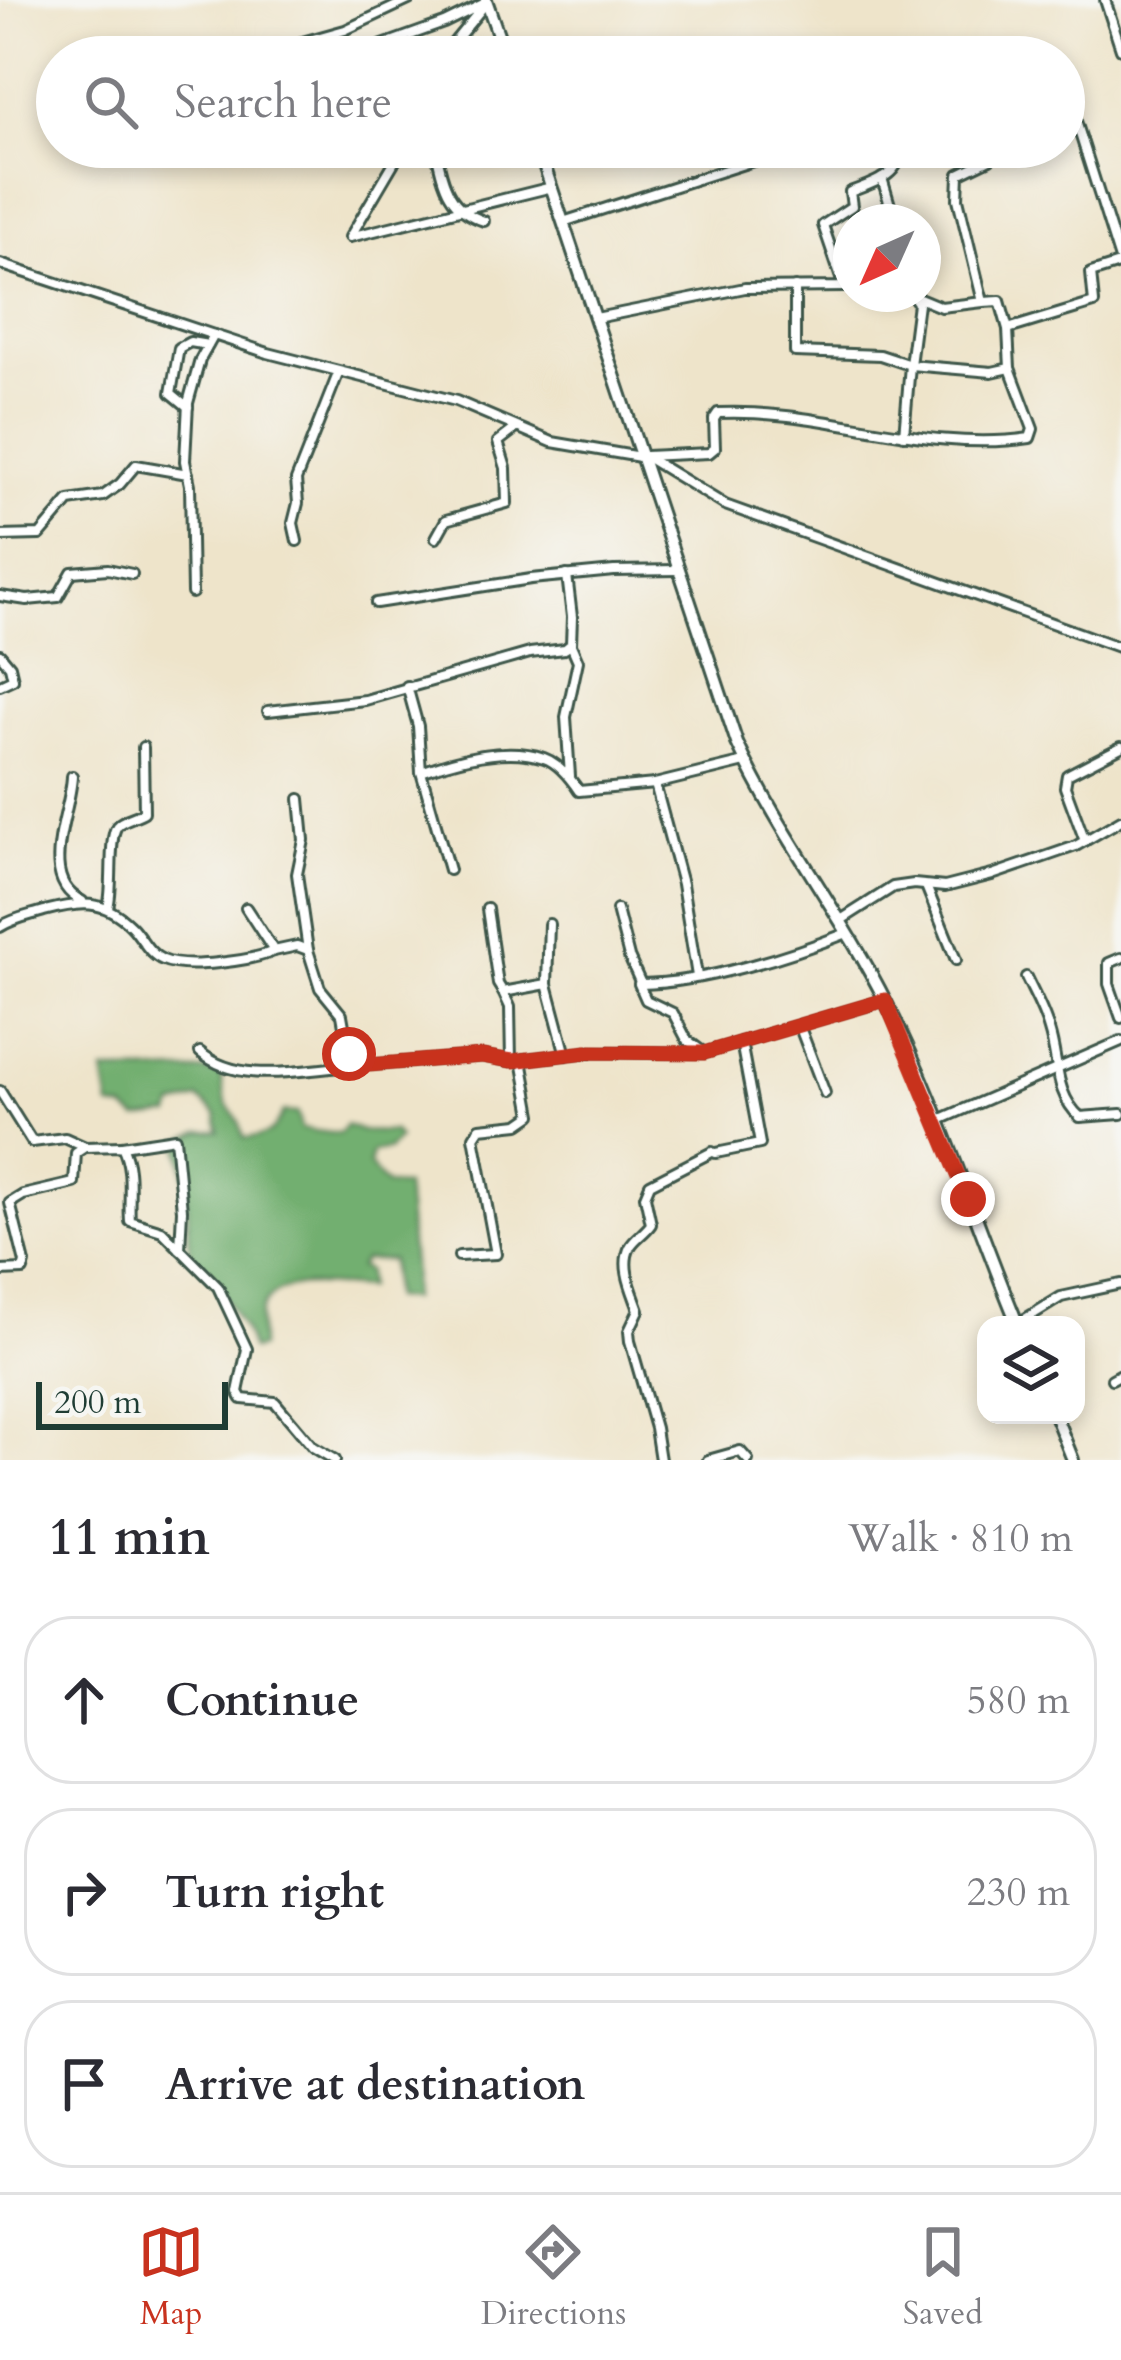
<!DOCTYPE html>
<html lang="en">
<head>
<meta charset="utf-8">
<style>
	body { margin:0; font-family:Cardo,serif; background:#f7f7f7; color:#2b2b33 }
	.controls { position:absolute; right:36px; bottom:36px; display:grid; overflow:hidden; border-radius:24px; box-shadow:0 6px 18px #0003 }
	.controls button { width:108px; height:108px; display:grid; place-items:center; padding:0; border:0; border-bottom:3px solid #e1e1e2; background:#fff; color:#2b2b33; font:60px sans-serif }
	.compass { position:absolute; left:833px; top:204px; width:108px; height:108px; border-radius:50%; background:#fff; box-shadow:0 6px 18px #0003; rotate:225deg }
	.scale { position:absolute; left:36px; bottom:30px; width:192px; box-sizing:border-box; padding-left:12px; border:6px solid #1f3d34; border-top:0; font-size:33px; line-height:42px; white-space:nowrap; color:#1f3d34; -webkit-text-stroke:9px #f6f6f2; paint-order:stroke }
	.stop { position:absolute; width:36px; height:36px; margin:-27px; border:9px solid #c8321e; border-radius:50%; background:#fff }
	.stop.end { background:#c8321e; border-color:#fff; box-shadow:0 3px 12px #0008 }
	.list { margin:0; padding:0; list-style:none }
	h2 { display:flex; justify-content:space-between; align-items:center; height:156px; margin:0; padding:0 48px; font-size:51px }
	h2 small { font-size:39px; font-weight:400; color:#7c7c81 }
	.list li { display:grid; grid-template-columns:78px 1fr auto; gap:36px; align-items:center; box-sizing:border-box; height:168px; margin:0 24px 24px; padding:0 24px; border:3px solid #e1e1e2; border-radius:48px }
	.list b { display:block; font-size:45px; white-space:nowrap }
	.list em { font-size:39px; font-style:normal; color:#7c7c81 }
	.icon { flex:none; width:66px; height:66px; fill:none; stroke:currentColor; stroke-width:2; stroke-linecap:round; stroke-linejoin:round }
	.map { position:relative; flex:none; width:1121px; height:1460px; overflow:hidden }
	.search { position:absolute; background:#fff; box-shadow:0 6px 18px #0003; left:36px; right:36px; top:36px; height:132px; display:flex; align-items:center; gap:30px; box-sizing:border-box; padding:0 42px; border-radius:66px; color:#7c7c81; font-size:45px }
	.sheet { height:732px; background:#fff }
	nav { display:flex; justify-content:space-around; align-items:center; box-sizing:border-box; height:168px; border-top:3px solid #e1e1e2; background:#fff; font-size:33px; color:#7c7c81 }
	nav a { display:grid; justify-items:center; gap:6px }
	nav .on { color:#c8321e }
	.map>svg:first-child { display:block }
	.forest { fill:#72af6f; stroke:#487652; stroke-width:3 }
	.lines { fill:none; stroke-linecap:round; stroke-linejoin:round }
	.minor-casing { stroke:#3e564a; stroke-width:14 }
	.major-casing { stroke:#3e564a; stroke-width:16 }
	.minor { stroke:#fff; stroke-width:8 }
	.major { stroke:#fff; stroke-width:10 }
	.route { stroke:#c8321e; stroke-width:15 }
</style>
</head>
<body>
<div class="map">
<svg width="1121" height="1460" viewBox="0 0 1121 1460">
	<rect width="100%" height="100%" fill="#f6f6f2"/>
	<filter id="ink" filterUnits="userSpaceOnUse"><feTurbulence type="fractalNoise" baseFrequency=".00833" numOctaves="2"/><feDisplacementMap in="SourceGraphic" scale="24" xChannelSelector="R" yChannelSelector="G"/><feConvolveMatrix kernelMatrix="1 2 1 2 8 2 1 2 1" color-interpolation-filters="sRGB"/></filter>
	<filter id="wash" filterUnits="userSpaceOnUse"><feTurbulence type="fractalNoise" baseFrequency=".004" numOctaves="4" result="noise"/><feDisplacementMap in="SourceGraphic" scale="48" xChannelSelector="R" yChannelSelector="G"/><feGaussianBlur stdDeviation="2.7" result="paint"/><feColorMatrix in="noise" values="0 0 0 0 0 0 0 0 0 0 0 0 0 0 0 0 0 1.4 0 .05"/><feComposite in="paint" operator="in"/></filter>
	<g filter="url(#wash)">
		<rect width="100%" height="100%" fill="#eee4ca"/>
		<path class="forest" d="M220,1071L226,1102L239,1122L244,1138C267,1138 274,1133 283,1112L298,1113L301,1129L339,1134L346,1125L362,1131L394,1132L399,1138L389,1149L372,1152L369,1165L386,1185L405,1186L413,1274L411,1299L392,1298L391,1260H363L359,1267L367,1271V1288C333,1287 278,1274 262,1309C258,1319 260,1337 260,1348L251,1350L243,1328L216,1283L190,1254L186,1182L179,1141L200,1132L219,1131L217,1115L199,1099L174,1106L171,1115L137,1119L125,1109L110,1107L104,1072Z"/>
	</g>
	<g filter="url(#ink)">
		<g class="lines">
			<defs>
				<g id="minor">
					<path d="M1105,0L1121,49"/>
					<path d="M274,57L288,46L345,30L409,0"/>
					<path d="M349,57L444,23L487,2L442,57"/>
					<path d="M1064,83L1121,263"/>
					<path d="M403,147L350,237L552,187"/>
					<path d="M435,147C443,182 447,209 484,221"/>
					<path d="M882,178L895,222"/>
					<path d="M563,222L797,147"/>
					<path d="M0,264L268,353L456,401L552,442L640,457"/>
					<path d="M795,287V352L880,355L910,365L904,435"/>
					<path d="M870,294H912"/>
					<path d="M912,295L941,307L983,302L958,199L959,174L990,159L992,147"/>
					<path d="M913,296L918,303L910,365L992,372L1010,368"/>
					<path d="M596,318L745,288L844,287L823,225L852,206L850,192C873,183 902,176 900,147"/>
					<path d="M1008,329L1094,303L1091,273L1119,264"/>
					<path d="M188,407L171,393L179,348L190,342L208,345"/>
					<path d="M646,456L709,453L715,448L714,419L718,413C823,408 925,454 1030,438L1033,429L1010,368L1008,329L1000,301L983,302"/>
					<path d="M648,458L725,505L1121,648"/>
					<path d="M0,536L40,535L69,501L103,496L120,484L136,465L188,474"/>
					<path d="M436,538L446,520L507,503L506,468L498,442L515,429"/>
					<path d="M297,541L293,523L298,503L296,480L338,374"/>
					<path d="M192,593L190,485L185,461L188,403L200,360L214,335"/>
					<path d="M0,596L27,600L58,597L72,572L108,569L132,574"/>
					<path d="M376,603L531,579L614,571L677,570"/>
					<path d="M0,654L10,666L13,679L0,685"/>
					<path d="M407,686L418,726L421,772L449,870"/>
					<path d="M268,711L365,700L530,653L565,649L571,644L572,617L567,575"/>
					<path d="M421,772C457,759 506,745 544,758C559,763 571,779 579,791L655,784L745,762"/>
					<path d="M72,776C71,813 36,879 82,901"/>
					<path d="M570,776L566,717L578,661L571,645"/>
					<path d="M655,784L682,884L697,976"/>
					<path d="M300,799L304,840L297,874L308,950"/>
					<path d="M1085,841L1065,787L1067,775L1121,747"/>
					<path d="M926,886L956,960"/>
					<path d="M108,907C114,888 108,838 117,826C122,819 137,817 144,812L143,747"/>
					<path d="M246,908L274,951L297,946L308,950L320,988L342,1015L349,1054L356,1066L482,1056L511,1061L588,1052L704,1053L885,1000"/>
					<path d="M487,909L498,984L503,992"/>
					<path d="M617,910L629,957L641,984C703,983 789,956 847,933"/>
					<path d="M841,920L893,887L914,884L945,887L992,875L1076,846L1121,820"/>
					<path d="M549,924L547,984L566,1055"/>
					<path d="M0,927C14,918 28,916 44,911C79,902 103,898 131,926C142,937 148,954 163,960C185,970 252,961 274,951"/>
					<path d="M1121,958L1109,963V984L1121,1018"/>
					<path d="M1026,977C1034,994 1044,1011 1049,1030C1059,1061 1054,1093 1080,1117L1121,1114"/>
					<path d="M639,984L646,1000L673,1013L687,1040L703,1052"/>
					<path d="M799,1025L825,1093"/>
					<path d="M200,1052C240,1087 306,1068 355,1066"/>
					<path d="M511,1061L510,1007L503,992L547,984"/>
					<path d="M0,1091L32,1142L65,1138L85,1147L122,1146C134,1170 128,1195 130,1221L162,1231L218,1287L247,1349L238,1392L242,1399L275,1402L313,1447L335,1460"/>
					<path d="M937,1121L1121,1041"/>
					<path d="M122,1146L175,1138L182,1210L180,1249"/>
					<path d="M716,1153L760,1144L741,1042"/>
					<path d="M459,1256L496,1254L474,1137L480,1128L519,1124L532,1115L522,1060"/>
					<path d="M0,1271L23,1270L25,1263L10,1203L23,1195L74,1183L76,1153L85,1147"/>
					<path d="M1017,1324L1061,1297L1121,1284"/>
					<path d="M1112,1379L1121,1374"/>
					<path d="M660,1460L655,1428L630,1341L629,1331L639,1310C633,1292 620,1267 630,1247C634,1239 645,1233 651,1224L645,1196L650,1184L712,1152"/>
					<path d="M708,1460L740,1451L748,1460"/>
				</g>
				<g id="major">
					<path d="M486,0L506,57"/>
					<path d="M538,147L737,743C779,834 842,914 887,1004C939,1106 974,1219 1018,1325"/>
					<path d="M1055,1415L1073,1460"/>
				</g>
			</defs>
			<use href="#minor" class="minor-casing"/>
			<use href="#major" class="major-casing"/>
			<use href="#minor" class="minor"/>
			<use href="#major" class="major"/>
		</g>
	</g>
	<g class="lines" filter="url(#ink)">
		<path class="route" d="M349,1054L356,1066L482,1056L512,1061L587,1052L704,1053L885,1000L968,1199"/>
	</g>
</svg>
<div class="controls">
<button><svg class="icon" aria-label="layers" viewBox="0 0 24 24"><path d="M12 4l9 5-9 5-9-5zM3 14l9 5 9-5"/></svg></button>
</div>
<svg class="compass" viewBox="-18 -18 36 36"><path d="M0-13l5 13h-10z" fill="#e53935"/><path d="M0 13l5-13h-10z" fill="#7c7c81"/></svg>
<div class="scale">200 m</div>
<div class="stop" style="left:349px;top:1054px"></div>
<div class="stop end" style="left:968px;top:1199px"></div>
<div class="search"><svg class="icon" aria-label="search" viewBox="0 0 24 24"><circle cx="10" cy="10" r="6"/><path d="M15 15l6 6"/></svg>Search here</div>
</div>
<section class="sheet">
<h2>11 min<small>Walk · 810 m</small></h2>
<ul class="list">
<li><svg class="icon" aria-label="ahead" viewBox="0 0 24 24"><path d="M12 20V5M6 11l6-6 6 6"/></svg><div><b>Continue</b></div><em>580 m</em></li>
<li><svg class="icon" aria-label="right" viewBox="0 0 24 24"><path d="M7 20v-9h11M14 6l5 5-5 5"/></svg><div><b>Turn right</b></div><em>230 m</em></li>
<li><svg class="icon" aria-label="arrive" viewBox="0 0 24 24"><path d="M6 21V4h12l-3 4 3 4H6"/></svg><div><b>Arrive at destination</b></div></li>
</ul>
</section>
<nav>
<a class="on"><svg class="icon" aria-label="map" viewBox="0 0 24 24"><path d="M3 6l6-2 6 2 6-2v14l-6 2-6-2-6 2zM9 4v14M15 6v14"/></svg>Map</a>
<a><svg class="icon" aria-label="directions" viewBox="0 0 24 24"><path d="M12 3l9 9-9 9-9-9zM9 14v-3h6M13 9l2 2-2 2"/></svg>Directions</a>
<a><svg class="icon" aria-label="saved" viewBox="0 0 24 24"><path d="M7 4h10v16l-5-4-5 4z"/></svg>Saved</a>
</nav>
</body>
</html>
